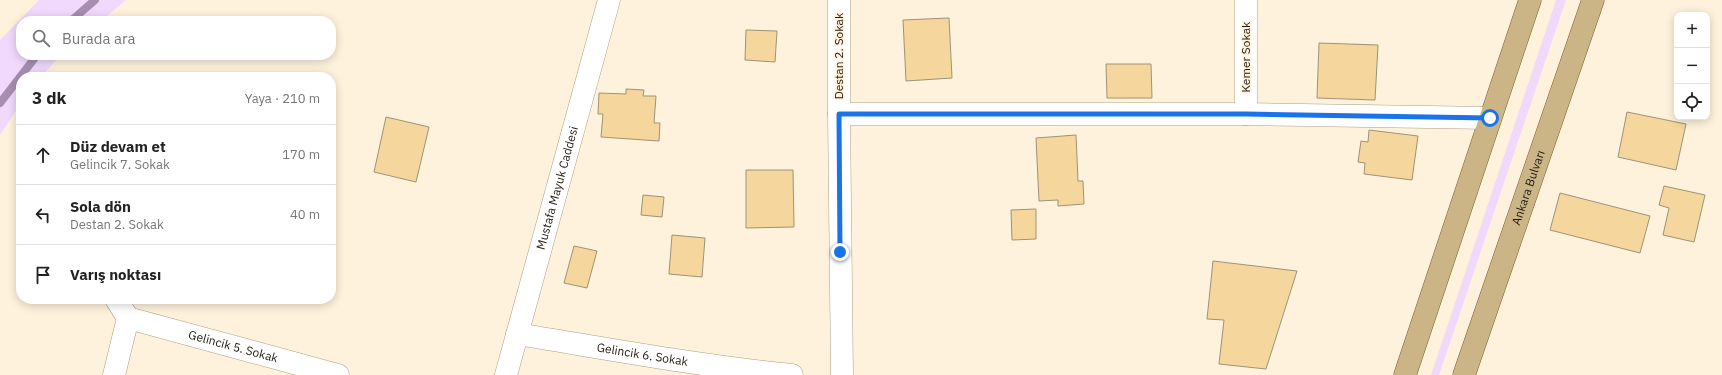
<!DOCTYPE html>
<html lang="tr">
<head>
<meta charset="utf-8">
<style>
	body { margin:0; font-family:"IBM Plex Sans",sans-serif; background:#f6f6f6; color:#222 }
	.controls { position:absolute; right:12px; top:12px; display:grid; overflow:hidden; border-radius:8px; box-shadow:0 2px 10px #0003 }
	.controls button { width:36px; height:36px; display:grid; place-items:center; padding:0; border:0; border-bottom:1px solid #e0e0e0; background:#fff; color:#222; font:20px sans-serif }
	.stop { position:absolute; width:12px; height:12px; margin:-9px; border:3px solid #1a73e8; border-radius:50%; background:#fff }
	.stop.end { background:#1a73e8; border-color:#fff; box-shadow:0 1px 4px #0008 }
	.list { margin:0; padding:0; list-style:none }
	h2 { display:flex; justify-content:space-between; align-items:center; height:52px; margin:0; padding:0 16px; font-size:17px }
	h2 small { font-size:13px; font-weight:400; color:#767676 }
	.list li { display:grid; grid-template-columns:26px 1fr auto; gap:12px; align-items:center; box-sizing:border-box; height:60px; padding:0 16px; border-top:1px solid #e0e0e0 }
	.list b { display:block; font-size:15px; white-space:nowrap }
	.list p { margin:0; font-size:13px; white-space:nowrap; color:#767676 }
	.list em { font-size:13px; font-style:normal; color:#767676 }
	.icon { flex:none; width:22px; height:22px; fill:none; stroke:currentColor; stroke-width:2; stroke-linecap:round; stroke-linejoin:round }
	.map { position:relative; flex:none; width:1722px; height:375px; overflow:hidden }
	.search { position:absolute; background:#fff; box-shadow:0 2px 10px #0003; left:16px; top:16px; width:320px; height:44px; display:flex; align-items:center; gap:10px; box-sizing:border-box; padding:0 14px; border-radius:16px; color:#767676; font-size:15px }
	.panel { position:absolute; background:#fff; box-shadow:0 2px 10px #0003; left:16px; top:72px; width:320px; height:232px; border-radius:16px }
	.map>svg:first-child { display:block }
	.green { fill:#f0d9fc }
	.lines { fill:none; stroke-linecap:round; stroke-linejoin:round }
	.stream { stroke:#a88eb0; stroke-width:8 }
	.building { fill:#f5d79d; stroke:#9f9278 }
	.minor-casing { stroke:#ac9f85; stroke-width:23 }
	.major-casing { stroke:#795f28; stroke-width:23 }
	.minor { stroke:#fff; stroke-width:22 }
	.major { stroke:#cbb586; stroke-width:22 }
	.route { stroke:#1a73e8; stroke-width:5 }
	.labels { text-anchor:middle; stroke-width:3.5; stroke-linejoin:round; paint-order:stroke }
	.street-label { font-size:12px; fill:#201a11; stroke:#fef2dc }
</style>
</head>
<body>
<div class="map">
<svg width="1722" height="375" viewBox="0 0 1722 375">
	<rect width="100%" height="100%" fill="#fef2dc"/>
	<g class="green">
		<path d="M39,0H126L101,21H21V55H61L41,77H21V103L0,135V40Z"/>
		<path d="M1556,0H1566L1439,375H1431Z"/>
	</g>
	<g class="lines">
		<g class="stream">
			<path d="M71,21L95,0"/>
			<path d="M0,103L37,55"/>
		</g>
	</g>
	<g class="building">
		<path d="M949,18L952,78L906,81L903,20Z"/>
		<path d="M746,30L777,31L775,62L745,60Z"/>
		<path d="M1319,43L1378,45L1375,100L1317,98Z"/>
		<path d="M1106,64H1151L1152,98H1107Z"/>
		<path d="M626,89L644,90L643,96H656L654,123H660L659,141L601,137L603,114H598L599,93L626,94Z"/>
		<path d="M1627,112L1686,124L1676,170L1618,157Z"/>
		<path d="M386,117L429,127L416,182L374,172Z"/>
		<path d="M1369,130L1418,136L1412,180L1364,174L1365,163L1358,162L1361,141L1368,142Z"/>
		<path d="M1076,135L1078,181H1083L1084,204L1058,206V200L1039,201L1036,138Z"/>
		<path d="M746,170H793L794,227L746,228Z"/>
		<path d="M1664,186L1705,195L1694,242L1663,235L1669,208L1659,205Z"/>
		<path d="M1560,193L1650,216L1640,253L1550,230Z"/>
		<path d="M643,195L664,197L662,217L641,215Z"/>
		<path d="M1036,209V239L1012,240L1011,210Z"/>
		<path d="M672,235L705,238L702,277L669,274Z"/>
		<path d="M574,246L597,251L587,288L564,283Z"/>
		<path d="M1213,261L1297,271L1266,369L1219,364L1224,320L1207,319Z"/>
	</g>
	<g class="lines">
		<defs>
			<g id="minor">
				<path d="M839,0V114L842,375"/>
				<path d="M839,114H1246L1490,118"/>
				<path d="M1246,114V0"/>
				<path id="s1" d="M128,318L338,375"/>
				<path id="s2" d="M517,334C609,349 700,366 792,375"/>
				<path d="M114,375L128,318L116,299"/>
				<path id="s3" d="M506,375L609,0"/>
			</g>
			<g id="major">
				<path d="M1405,375L1530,0"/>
				<path id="s4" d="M1464,375L1593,0"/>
			</g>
		</defs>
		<use href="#minor" class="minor-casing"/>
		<use href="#major" class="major-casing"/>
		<use href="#minor" class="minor"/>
		<use href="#major" class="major"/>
	</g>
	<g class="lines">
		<path class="route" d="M840,252L839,114H1246L1490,118"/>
	</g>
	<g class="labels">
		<g class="street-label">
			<text transform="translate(839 56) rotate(-90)" y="4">Destan 2. Sokak</text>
			<text transform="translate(1246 57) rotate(-90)" y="4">Kemer Sokak</text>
			<text dy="4" stroke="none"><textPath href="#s3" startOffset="194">Mustafa Mayuk Caddesi</textPath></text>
			<text dy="4" stroke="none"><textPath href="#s4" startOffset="198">Ankara Bulvarı</textPath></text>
			<text dy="4" stroke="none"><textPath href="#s1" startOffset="109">Gelincik 5. Sokak</textPath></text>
			<text dy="4" stroke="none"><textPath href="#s2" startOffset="127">Gelincik 6. Sokak</textPath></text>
		</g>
	</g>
</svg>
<div class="controls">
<button>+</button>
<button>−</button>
<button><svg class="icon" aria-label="locate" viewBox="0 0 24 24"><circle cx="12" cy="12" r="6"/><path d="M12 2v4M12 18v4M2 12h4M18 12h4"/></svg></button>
</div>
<div class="stop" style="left:1490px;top:118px"></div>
<div class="stop end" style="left:840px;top:252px"></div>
<div class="search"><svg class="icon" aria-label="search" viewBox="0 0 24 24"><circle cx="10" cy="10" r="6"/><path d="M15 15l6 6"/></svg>Burada ara</div>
<section class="panel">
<h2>3 dk<small>Yaya · 210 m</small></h2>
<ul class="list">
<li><svg class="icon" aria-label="ahead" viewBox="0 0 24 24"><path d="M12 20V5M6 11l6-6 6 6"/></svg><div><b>Düz devam et</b><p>Gelincik 7. Sokak</p></div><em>170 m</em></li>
<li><svg class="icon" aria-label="left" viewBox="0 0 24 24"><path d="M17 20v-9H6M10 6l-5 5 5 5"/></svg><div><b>Sola dön</b><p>Destan 2. Sokak</p></div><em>40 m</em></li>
<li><svg class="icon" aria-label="arrive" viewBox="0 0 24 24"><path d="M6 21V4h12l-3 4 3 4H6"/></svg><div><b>Varış noktası</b></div></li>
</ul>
</section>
</div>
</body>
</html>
